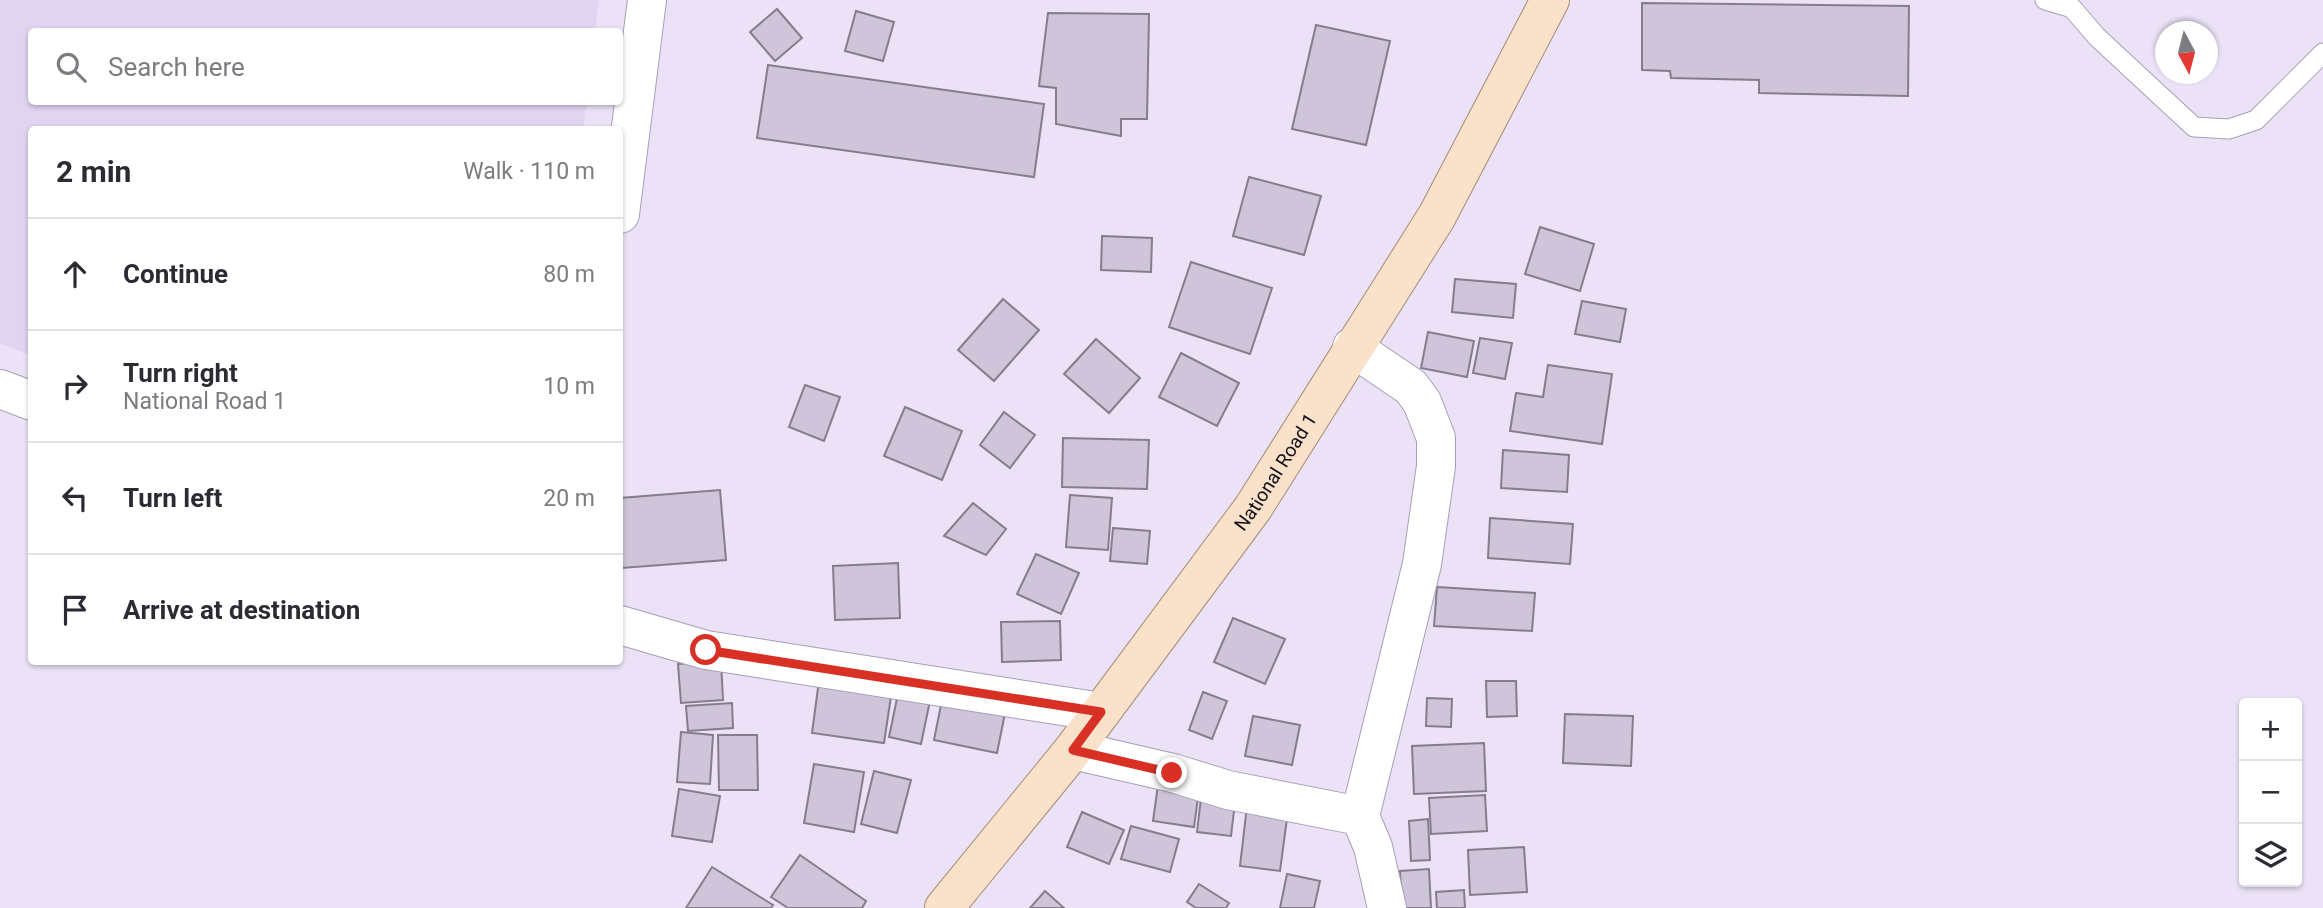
<!DOCTYPE html>
<html lang="en">
<head>
<meta charset="utf-8">
<style>
	body { margin:0; font-family:Roboto,sans-serif; background:#f2f2f3; color:#2b2b33 }
	.controls { position:absolute; right:21px; bottom:21px; display:grid; overflow:hidden; border-radius:7px; box-shadow:0 2px 5px #0004 }
	.controls button { width:63px; height:63px; display:grid; place-items:center; padding:0; border:0; border-bottom:2px solid #e1e1e2; background:#fff; color:#2b2b33; font:35px sans-serif }
	.compass { position:absolute; left:2155px; top:21px; width:63px; height:63px; border-radius:50%; background:#fff; box-shadow:0 2px 5px #0004; rotate:173deg }
	.stop { position:absolute; width:21px; height:21px; margin:-16px; border:5px solid #d93025; border-radius:50%; background:#fff }
	.stop.end { background:#d93025; border-color:#fff; box-shadow:0 2px 7px #0008 }
	.list { margin:0; padding:0; list-style:none }
	h2 { display:flex; justify-content:space-between; align-items:center; height:91px; margin:0; padding:0 28px; font-size:30px }
	h2 small { font-size:23px; font-weight:400; color:#7c7c81 }
	.list li { display:grid; grid-template-columns:46px 1fr auto; gap:21px; align-items:center; box-sizing:border-box; height:112px; padding:0 28px; border-top:2px solid #e1e1e2 }
	.list b { display:block; font-size:26px; white-space:nowrap }
	.list p { margin:0; font-size:23px; white-space:nowrap; color:#7c7c81 }
	.list em { font-size:23px; font-style:normal; color:#7c7c81 }
	.icon { flex:none; width:38px; height:38px; fill:none; stroke:currentColor; stroke-width:2; stroke-linecap:round; stroke-linejoin:round }
	.map { position:relative; flex:none; width:2323px; height:908px; overflow:hidden }
	.search { position:absolute; background:#fff; box-shadow:0 2px 5px #0004; left:28px; top:28px; width:595px; height:77px; display:flex; align-items:center; gap:18px; box-sizing:border-box; padding:0 24px; border-radius:7px; color:#7c7c81; font-size:26px }
	.panel { position:absolute; background:#fff; box-shadow:0 2px 5px #0004; left:28px; top:126px; width:595px; height:539px; border-radius:7px }
	.map>svg:first-child { display:block }
	.built { fill:#e1d4f1 }
	.building { fill:#cfc5db; stroke:#857c90; stroke-width:2 }
	.lines { fill:none; stroke-linecap:round; stroke-linejoin:round }
	.service-casing { stroke:#a89eb3; stroke-width:21 }
	.minor-casing { stroke:#a89eb3; stroke-width:40 }
	.primary-casing { stroke:#a78c74; stroke-width:40 }
	.service { stroke:#fff; stroke-width:19 }
	.minor { stroke:#fff; stroke-width:38 }
	.primary { stroke:#fae2ca; stroke-width:38 }
	.route { stroke:#d93025; stroke-width:9 }
	.labels { text-anchor:middle; stroke-width:6; stroke-linejoin:round; paint-order:stroke }
	.street-label { font-size:19px; fill:#141118; stroke:#fff }
</style>
</head>
<body>
<div class="map">
<svg width="2323" height="908" viewBox="0 0 2323 908">
	<rect width="100%" height="100%" fill="#ece2f8"/>
	<path class="built" d="M0,0H599L595,31L32,32V102H587L583,129L32,130L31,356L0,343Z"/>
	<g class="building">
		<path d="M1642,3L1909,6L1908,96L1759,93V80L1671,78L1670,71L1642,70Z"/>
		<path d="M777,9L802,38L775,61L750,32Z"/>
		<path d="M856,11L894,22L883,61L845,51Z"/>
		<path d="M1048,13L1149,14L1147,119H1121V136L1056,124V88L1039,86Z"/>
		<path d="M1316,25L1390,41L1366,145L1292,129Z"/>
		<path d="M768,65L1044,104L1034,177L757,138Z"/>
		<path d="M1249,177L1321,196L1304,255L1233,236Z"/>
		<path d="M1540,227L1594,244L1580,291L1525,274Z"/>
		<path d="M1102,236L1152,238L1151,272L1101,270Z"/>
		<path d="M1191,262L1272,288L1250,354L1169,327Z"/>
		<path d="M1455,279L1516,284L1513,318L1452,312Z"/>
		<path d="M1003,299L1039,330L994,381L958,350Z"/>
		<path d="M1582,301L1626,309L1620,342L1575,334Z"/>
		<path d="M1428,332L1474,341L1467,377L1421,368Z"/>
		<path d="M1480,338L1512,343L1505,379L1473,373Z"/>
		<path d="M1096,339L1140,378L1109,413L1064,374Z"/>
		<path d="M1181,353L1239,383L1217,426L1159,397Z"/>
		<path d="M1548,365L1612,374L1602,444L1510,431L1516,393L1543,397Z"/>
		<path d="M805,385L840,397L824,441L789,427Z"/>
		<path d="M905,407L962,431L942,480L884,456Z"/>
		<path d="M1004,412L1035,435L1010,468L980,445Z"/>
		<path d="M1063,438L1149,440L1147,489L1062,487Z"/>
		<path d="M1503,450L1569,455L1567,492L1501,488Z"/>
		<path d="M720,490L726,560L622,568L620,498Z"/>
		<path d="M1070,495L1112,498L1108,550L1066,547Z"/>
		<path d="M973,503L1006,529L986,555L944,536Z"/>
		<path d="M1490,518L1573,524L1570,564L1488,558Z"/>
		<path d="M1113,528L1150,531L1147,564L1110,561Z"/>
		<path d="M1036,554L1079,573L1061,614L1017,594Z"/>
		<path d="M898,563L900,618L835,620L833,566Z"/>
		<path d="M1437,587L1535,593L1532,631L1434,626Z"/>
		<path d="M1233,618L1285,639L1265,684L1214,662Z"/>
		<path d="M1060,621L1061,660L1002,662L1001,622Z"/>
		<path d="M721,661L723,700L681,703L678,664Z"/>
		<path d="M820,673L893,683L884,743L812,733Z"/>
		<path d="M1486,681H1516L1517,716L1487,717Z"/>
		<path d="M900,684L932,691L921,744L889,737Z"/>
		<path d="M944,690L1007,703L997,753L934,740Z"/>
		<path d="M1203,692L1227,701L1212,739L1189,730Z"/>
		<path d="M1427,698L1452,699L1451,727L1426,726Z"/>
		<path d="M732,703L733,728L688,731L686,706Z"/>
		<path d="M1565,714L1633,716L1631,766L1563,763Z"/>
		<path d="M1253,716L1300,725L1292,765L1245,756Z"/>
		<path d="M681,732L713,735L710,784L677,782Z"/>
		<path d="M718,735H757L758,790H719Z"/>
		<path d="M1484,743L1486,791L1414,794L1412,746Z"/>
		<path d="M814,764L864,772L854,832L804,823Z"/>
		<path d="M874,771L911,780L897,833L861,824Z"/>
		<path d="M1158,785L1199,790L1194,827L1153,821Z"/>
		<path d="M679,789L720,796L712,842L672,836Z"/>
		<path d="M1485,795L1487,831L1431,834L1429,798Z"/>
		<path d="M1201,798L1235,802L1231,836L1197,832Z"/>
		<path d="M1247,806L1288,811L1280,871L1240,866Z"/>
		<path d="M1082,812L1124,830L1109,864L1067,847Z"/>
		<path d="M1428,819L1430,860L1411,861L1409,821Z"/>
		<path d="M1131,826L1179,839L1170,872L1121,859Z"/>
		<path d="M1524,847L1527,892L1470,895L1468,850Z"/>
		<path d="M800,855L866,901L862,908H788L771,897Z"/>
		<path d="M712,867L773,905L771,908H686Z"/>
		<path d="M1429,869L1431,908H1402L1400,871Z"/>
		<path d="M1287,874L1320,881L1314,908H1280Z"/>
		<path d="M1199,884L1229,903L1226,908H1196L1187,902Z"/>
		<path d="M1464,890L1465,908H1437L1436,892Z"/>
		<path d="M1045,891L1064,908H1030Z"/>
	</g>
	<g class="lines">
		<defs>
			<path id="service" d="M2045,0L2072,8L2097,37L2194,127L2229,129L2256,120L2323,53"/>
			<g id="minor">
				<path d="M620,214L647,0"/>
				<path d="M1352,347L1411,387L1422,402L1436,438V466L1422,564L1360,816"/>
				<path d="M0,389L32,401"/>
				<path d="M620,625L706,650L1101,712"/>
				<path d="M1073,750L1173,773L1228,790L1360,816L1373,847L1387,908"/>
			</g>
			<g id="primary">
				<path id="s1" d="M944,908L1073,750L1253,508L1437,216L1550,0"/>
			</g>
		</defs>
		<use href="#service" class="service-casing"/>
		<use href="#minor" class="minor-casing"/>
		<use href="#primary" class="primary-casing"/>
		<use href="#service" class="service"/>
		<use href="#minor" class="minor"/>
		<use href="#primary" class="primary"/>
	</g>
	<g class="lines">
		<path class="route" d="M706,650L1101,712L1073,750L1172,773"/>
	</g>
	<g class="labels">
		<g class="street-label">
			<text dy="7" stroke="none"><textPath href="#s1" startOffset="548">National Road 1</textPath></text>
		</g>
	</g>
</svg>
<div class="controls">
<button>+</button>
<button>−</button>
<button><svg class="icon" aria-label="layers" viewBox="0 0 24 24"><path d="M12 4l9 5-9 5-9-5zM3 14l9 5 9-5"/></svg></button>
</div>
<svg class="compass" viewBox="-18 -18 36 36"><path d="M0-13l5 13h-10z" fill="#e53935"/><path d="M0 13l5-13h-10z" fill="#7c7c81"/></svg>
<div class="stop" style="left:706px;top:650px"></div>
<div class="stop end" style="left:1172px;top:773px"></div>
<div class="search"><svg class="icon" aria-label="search" viewBox="0 0 24 24"><circle cx="10" cy="10" r="6"/><path d="M15 15l6 6"/></svg>Search here</div>
<section class="panel">
<h2>2 min<small>Walk · 110 m</small></h2>
<ul class="list">
<li><svg class="icon" aria-label="ahead" viewBox="0 0 24 24"><path d="M12 20V5M6 11l6-6 6 6"/></svg><div><b>Continue</b></div><em>80 m</em></li>
<li><svg class="icon" aria-label="right" viewBox="0 0 24 24"><path d="M7 20v-9h11M14 6l5 5-5 5"/></svg><div><b>Turn right</b><p>National Road 1</p></div><em>10 m</em></li>
<li><svg class="icon" aria-label="left" viewBox="0 0 24 24"><path d="M17 20v-9H6M10 6l-5 5 5 5"/></svg><div><b>Turn left</b></div><em>20 m</em></li>
<li><svg class="icon" aria-label="arrive" viewBox="0 0 24 24"><path d="M6 21V4h12l-3 4 3 4H6"/></svg><div><b>Arrive at destination</b></div></li>
</ul>
</section>
</div>
</body>
</html>
